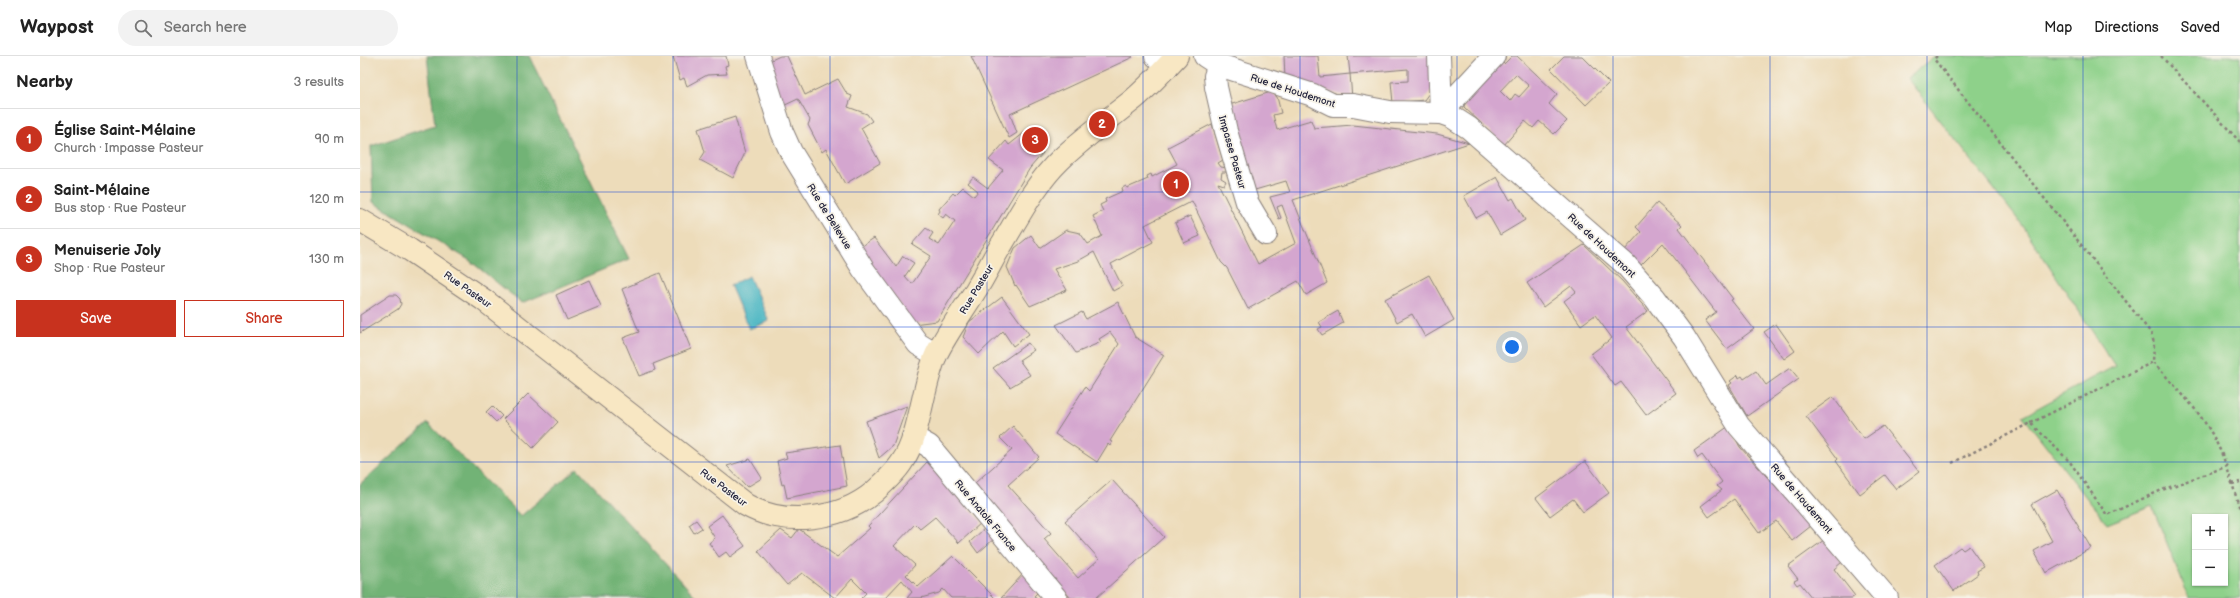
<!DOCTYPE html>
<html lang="en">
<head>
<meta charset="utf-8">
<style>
	body { margin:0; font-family:"Balsamiq Sans",sans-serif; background:#f2f2f2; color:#222 }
	.controls { position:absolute; right:12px; bottom:12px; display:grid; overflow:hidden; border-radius:0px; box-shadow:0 1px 3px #0004 }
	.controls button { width:36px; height:36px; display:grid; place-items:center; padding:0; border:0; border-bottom:1px solid #e0e0e0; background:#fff; color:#222; font:20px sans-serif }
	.you { position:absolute; left:1152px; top:291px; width:14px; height:14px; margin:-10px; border:3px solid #fff; border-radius:50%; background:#1a73e8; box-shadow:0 0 0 6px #1a73e833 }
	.badge { display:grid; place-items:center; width:26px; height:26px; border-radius:50%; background:#c8321e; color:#fff; font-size:13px; font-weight:700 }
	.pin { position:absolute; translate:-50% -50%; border:2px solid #fff; box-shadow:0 1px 4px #0006 }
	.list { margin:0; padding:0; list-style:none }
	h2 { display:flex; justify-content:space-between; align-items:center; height:52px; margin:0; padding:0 16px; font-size:17px }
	h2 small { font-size:13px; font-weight:400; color:#767676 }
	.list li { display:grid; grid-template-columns:26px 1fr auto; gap:12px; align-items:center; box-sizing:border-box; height:60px; padding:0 16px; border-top:1px solid #e0e0e0 }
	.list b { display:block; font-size:15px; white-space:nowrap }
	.list p { margin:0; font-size:13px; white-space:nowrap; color:#767676 }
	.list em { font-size:13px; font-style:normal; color:#767676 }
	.actions { display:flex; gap:8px; padding:12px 16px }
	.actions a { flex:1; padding:9px 0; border:1px solid #c8321e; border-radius:0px; text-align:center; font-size:14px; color:#c8321e }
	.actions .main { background:#c8321e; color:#fff }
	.icon { flex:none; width:22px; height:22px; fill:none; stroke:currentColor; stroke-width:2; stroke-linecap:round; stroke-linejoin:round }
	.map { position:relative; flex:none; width:1880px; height:542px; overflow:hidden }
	header { display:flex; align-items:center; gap:24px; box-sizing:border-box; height:56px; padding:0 20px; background:#fff; border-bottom:1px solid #e0e0e0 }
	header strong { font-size:19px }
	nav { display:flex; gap:22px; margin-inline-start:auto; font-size:14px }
	.search { width:280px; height:36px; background:#f2f2f2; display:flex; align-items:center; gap:10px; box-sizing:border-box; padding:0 14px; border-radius:22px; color:#767676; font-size:15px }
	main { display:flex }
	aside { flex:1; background:#fff }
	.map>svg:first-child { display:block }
	.green { fill:#8ed18a; stroke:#587a62; fill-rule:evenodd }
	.forest { fill:#72b376; stroke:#4a6a58 }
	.water { fill:#48b6c3; stroke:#356c7f }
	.building { fill:#d4a6cf; fill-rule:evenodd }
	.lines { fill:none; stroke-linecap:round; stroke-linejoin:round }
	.street-casing { stroke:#887f7a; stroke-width:24 }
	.secondary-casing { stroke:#887f7a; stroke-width:24 }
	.path { stroke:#887f7a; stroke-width:2.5; stroke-dasharray:3 3; stroke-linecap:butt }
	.street { stroke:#fff; stroke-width:22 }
	.secondary { stroke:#f8e7c3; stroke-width:22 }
	.grid { fill:none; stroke:#1d4ed8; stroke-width:1; stroke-opacity:0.55 }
	.labels { text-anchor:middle; stroke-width:3.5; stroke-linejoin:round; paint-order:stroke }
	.street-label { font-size:10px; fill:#22223b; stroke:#f7f3e8 }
</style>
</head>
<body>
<header>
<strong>Waypost</strong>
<div class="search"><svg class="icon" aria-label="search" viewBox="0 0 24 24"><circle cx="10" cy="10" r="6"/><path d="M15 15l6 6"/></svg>Search here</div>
<nav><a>Map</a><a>Directions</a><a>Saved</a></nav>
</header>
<main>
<aside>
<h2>Nearby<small>3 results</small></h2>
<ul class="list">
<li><span class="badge">1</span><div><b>Église Saint-Mélaine</b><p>Church · Impasse Pasteur</p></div><em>90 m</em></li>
<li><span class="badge">2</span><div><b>Saint-Mélaine</b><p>Bus stop · Rue Pasteur</p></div><em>120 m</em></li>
<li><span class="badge">3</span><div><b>Menuiserie Joly</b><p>Shop · Rue Pasteur</p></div><em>130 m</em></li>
</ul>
<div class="actions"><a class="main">Save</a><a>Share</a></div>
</aside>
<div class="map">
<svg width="1880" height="542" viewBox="0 0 1880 542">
	<rect width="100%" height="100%" fill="#f7f3e8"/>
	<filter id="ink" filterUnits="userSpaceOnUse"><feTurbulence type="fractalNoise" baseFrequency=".025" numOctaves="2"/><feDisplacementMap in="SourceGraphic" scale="8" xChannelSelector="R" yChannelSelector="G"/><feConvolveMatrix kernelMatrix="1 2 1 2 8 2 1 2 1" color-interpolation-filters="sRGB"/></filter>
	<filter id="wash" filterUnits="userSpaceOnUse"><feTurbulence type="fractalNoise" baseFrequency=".012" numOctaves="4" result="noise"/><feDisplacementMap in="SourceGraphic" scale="16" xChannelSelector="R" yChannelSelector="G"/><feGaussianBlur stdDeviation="0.9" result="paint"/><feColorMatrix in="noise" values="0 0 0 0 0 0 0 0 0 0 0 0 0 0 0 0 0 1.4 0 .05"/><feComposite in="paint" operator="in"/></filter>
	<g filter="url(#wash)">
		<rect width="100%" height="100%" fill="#eddcba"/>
		<path class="green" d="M1576,0H1880V542H1829L1792,450L1747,468L1663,360L1755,310L1663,170L1547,22ZM1835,461H1865V527H1835Z"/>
		<g class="forest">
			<path d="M67,0H169L269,203L162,247L109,204L13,146L11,90L75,69Z"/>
			<path d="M68,367L161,460L217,412L337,542H0V428Z"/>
		</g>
		<path class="water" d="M389,220L409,265L389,273L370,229Z"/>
		<g id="blocks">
			<g class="building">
				<path d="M313,0H366L368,9L365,10L367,18L347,19L327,30L324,22L320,24Z"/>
				<path d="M420,0H427L445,39L478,23L487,38L492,40L488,51L507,58L512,65L501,72L520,107L485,128L466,93L462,96L448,69L450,64L438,43L421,51L407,6Z"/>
				<path d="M611,0H772L773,1L650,58L657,77L649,82Z"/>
				<path d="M924,0H958L960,21L990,18L992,42L925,23Z"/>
				<path d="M988,0H1071L1072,33L1064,44L1033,47L1031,26L1048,25V13L990,18Z"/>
				<path d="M1152,0H1157L1197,38L1189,48L1207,65L1194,78L1179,65L1173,72L1165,65L1144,89L1104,51L1105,41L1140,4L1144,8ZM1156,18L1169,30L1159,41L1155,38L1150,45L1140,35Z"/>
				<path d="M1204,0H1222L1249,27L1226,49L1191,13Z"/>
				<path d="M911,36L917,41L921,57L913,59L917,74L951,64L954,72L993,69L1077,78L1109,87L933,144L967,227L946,239L938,225L888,253L867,212L861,206L832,145L785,169L793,186L751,208L762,230L753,235L734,196L718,205L694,213L707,234L670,250L656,229L655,230L647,211L655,192L671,179L680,192L706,174L720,177L728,188L742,180L733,160L743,155L740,149L746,146L745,143L763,135L762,132L766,130L767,132L788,123L787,120L791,118L792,121L817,108L808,91L852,68L863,104L858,107L861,111L867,112L868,116H862L861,122L866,125L864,129L858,127L898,208L936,187L922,149L917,151L921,162L919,163L910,141L930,136L926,125L895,134L869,49Z"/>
				<path d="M375,61L385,97L373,122L340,104L345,96L338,73Z"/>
				<path d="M669,73L683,97L670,112L577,265L553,268L499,192L514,182L536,211L543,200L554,207L545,220L552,228L571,200L552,188L566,172L573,177L569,183L579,189L595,165L586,158L583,162L578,158L580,155L579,153L593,137L595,139L603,131L614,140L618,135L608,127L613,121L628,132L643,114L629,104L646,85L649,89Z"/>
				<path d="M1137,121L1150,144L1153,142L1165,164L1140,179L1127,156L1116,162L1104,140Z"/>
				<path d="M1297,147L1322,169L1319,172L1373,243L1371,244L1394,273L1367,293L1345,264L1356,256L1303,187L1281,209L1264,195L1281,176L1276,171Z"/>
				<path d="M830,160L840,180L824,187L815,167Z"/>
				<path d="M1224,189L1262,225L1288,255L1266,271L1316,337L1286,359L1261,326L1255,330L1231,298L1252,282L1235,259L1221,269L1204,245L1216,236L1211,230L1183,251L1167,227Z"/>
				<path d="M300,217L331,293L293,308L295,314L279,320L263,282L279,276L262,233Z"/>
				<path d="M1069,219L1094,264L1065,281L1052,258L1037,266L1025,243Z"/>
				<path d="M229,224L241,250L207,264L196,239Z"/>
				<path d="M30,239H36L40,243L41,248L38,253L0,277V259Z"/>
				<path d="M642,241L669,278L653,290L643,275L619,298L603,281L609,266Z"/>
				<path d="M758,246L775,281L804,299L750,385L752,386L750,390L748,388L737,406L695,378L725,331L729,335L759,288L750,276L739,283L741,286L716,297L696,269L722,256L726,263Z"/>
				<path d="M978,255L983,267L962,279L958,273L962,271L959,266Z"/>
				<path d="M1416,268L1435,295L1424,303L1404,276Z"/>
				<path d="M668,287L674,294L659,304L670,319L650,331L633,312Z"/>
				<path d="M1430,312L1439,323L1387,360L1369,329L1372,327L1370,325L1378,319L1379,322L1382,320L1384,323L1396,315L1406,329Z"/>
				<path d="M168,338L198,366L173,392L143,363Z"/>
				<path d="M1473,341L1504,383L1523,370L1559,416L1536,433L1525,419L1500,438L1476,405L1478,403L1446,360Z"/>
				<path d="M132,350L142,360L136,366L126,356Z"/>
				<path d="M547,350L533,390L519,402L506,365Z"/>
				<path d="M653,370L679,401L648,429L691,477L684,483L718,522L739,503L705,465L752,424L804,481L736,542H711L670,498L615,427L652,394L640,382Z"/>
				<path d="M1369,370L1380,391L1451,470L1432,485L1416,465L1399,477L1374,443L1349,461L1341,450L1362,434L1357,430L1362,426L1342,399L1338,402L1334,395Z"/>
				<path d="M480,389L487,430L427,442L424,428L422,429L417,405L427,402L425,397Z"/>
				<path d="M390,403L402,422L387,431L367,410Z"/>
				<path d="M1225,405L1249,437L1223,456L1213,443L1190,460L1176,442Z"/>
				<path d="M567,406L622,466L599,487L575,461L560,473L555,468L534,490L555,509L546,519L558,531L593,500L635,542H591L583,533L579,537L561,542H547L552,536L542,524L525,542H501L506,537L492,523L475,542L442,517L427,529L398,495L421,474L432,482L439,473L477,501L510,472L508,470Z"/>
				<path d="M1697,434L1731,492L1686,517L1674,495L1692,485L1672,448Z"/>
				<path d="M362,459L385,490L370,501L366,496L359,501L349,487L355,482L347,470Z"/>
				<path d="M336,464L342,472L334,477L329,469Z"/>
				<path d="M626,471L635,482L618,497L610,486Z"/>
				<path d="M1464,484L1482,506L1474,513L1495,540L1492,542H1452L1440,527L1437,529L1434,525L1438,523L1428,510Z"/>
				<path d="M1609,490L1624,511L1617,515L1618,518L1594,535L1575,509L1600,491L1603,494Z"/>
				<path d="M664,517L679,535L674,540L677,542H641Z"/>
			</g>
		</g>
	</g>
	<g filter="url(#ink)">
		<use href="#blocks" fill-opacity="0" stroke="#887f7a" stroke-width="1"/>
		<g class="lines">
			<defs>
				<g id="street">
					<path d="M398,0L422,76L431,96L503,213L558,288L576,299"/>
					<path d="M796,0L807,11"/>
					<path d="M845,0L859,9L953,39L973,49H993L1030,56L1081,57L1092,61L1109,72L1265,208L1295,242L1324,281L1379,370L1527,542"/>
					<path d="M1079,0L1081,57"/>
					<path d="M859,9L855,20L856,31L866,75L887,146L906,178"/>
					<path d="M1081,57L1134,0"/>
					<path d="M553,381L569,390L696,542"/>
				</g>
				<path id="secondary" d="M0,164L50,194L124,244L386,449C424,471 481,464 514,436C524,427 535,417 542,406C560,381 562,330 576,299C587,276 604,254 617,232C626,218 633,202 642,188C659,160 676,127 700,104C723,82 749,63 774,43C789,30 803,15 817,0"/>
			</defs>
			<use href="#street" class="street-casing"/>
			<use href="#secondary" class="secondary-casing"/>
			<g class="path">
				<path d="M1577,0L1574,3L1791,277L1794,287L1793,306C1816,332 1844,358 1858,390C1868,410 1873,432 1880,453"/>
				<path d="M1801,0L1880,86"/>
				<path d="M1671,367L1793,306"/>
				<path d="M1592,407L1671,367L1710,406L1747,459L1802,434L1865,411"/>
				<path d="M1872,428L1880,426"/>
			</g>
			<use href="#street" class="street"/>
			<use href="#secondary" class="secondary"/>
		</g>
	</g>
	<path class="grid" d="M157,0V542M313,0V542M470,0V542M627,0V542M783,0V542M940,0V542M1097,0V542M1253,0V542M1410,0V542M1567,0V542M1723,0V542M0,136H1880M0,271H1880M0,406H1880"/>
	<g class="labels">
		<g class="street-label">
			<text transform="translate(933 34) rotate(18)" y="4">Rue de Houdemont</text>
			<text transform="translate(873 96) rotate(74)" y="4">Impasse Pasteur</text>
			<text transform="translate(470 160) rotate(58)" y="4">Rue de Bellevue</text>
			<text transform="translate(1242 189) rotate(43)" y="4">Rue de Houdemont</text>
			<text transform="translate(108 233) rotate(35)" y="4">Rue Pasteur</text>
			<text transform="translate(616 233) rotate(-59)" y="4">Rue Pasteur</text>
			<text transform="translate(364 431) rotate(37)" y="4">Rue Pasteur</text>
			<text transform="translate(1442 442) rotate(49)" y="4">Rue de Houdemont</text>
			<text transform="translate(626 459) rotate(50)" y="4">Rue Anatole France</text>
		</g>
	</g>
</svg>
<div class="controls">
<button>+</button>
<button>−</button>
</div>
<div class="you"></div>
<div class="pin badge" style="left:816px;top:128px">1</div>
<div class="pin badge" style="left:742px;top:68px">2</div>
<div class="pin badge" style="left:675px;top:84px">3</div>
</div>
</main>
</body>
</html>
